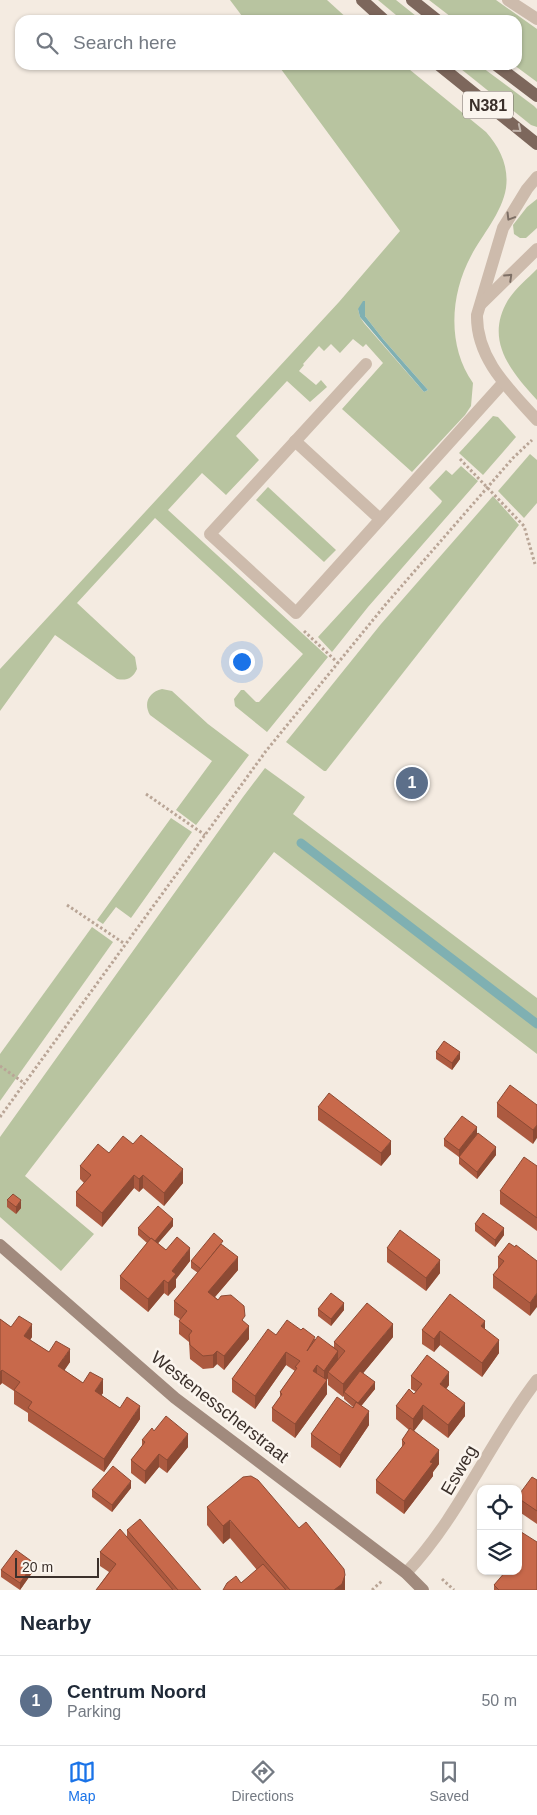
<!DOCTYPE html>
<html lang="en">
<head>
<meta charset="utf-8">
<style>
	body { margin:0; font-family:Helvetica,sans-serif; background:#f2f2f3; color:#1f2937 }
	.controls { position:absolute; right:15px; bottom:15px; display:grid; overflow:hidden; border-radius:10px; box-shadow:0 1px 4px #0004 }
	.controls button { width:45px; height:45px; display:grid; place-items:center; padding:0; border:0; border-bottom:1px solid #e0e1e3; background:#fff; color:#1f2937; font:25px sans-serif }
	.scale { position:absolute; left:15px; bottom:12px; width:84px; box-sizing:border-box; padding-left:5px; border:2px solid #3b302b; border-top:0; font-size:14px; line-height:18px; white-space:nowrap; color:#3b302b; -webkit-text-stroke:4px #fbf5ee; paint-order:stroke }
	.you { position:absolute; left:241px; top:661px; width:18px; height:18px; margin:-12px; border:4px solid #fff; border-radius:50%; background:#1a73e8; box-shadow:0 0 0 8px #1a73e833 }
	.badge { display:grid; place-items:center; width:32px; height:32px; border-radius:50%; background:#1a73e8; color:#fff; font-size:16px; font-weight:700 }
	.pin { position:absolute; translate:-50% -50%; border:2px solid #fff; box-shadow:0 1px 5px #0006 }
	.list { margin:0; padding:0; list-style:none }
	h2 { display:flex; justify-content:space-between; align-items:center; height:65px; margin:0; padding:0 20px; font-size:21px }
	h2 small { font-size:16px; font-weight:400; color:#747a83 }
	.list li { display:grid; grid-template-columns:32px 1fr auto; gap:15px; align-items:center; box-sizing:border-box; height:90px; padding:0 20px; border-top:1px solid #e0e1e3 }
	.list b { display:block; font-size:19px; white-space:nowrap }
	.list p { margin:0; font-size:16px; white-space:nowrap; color:#747a83 }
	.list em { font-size:16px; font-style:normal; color:#747a83 }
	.icon { flex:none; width:28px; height:28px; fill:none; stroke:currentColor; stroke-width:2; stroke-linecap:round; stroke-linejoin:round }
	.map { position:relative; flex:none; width:537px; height:1590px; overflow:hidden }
	.search { position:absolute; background:#fff; box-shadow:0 1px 4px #0004; left:15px; right:15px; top:15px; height:55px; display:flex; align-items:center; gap:12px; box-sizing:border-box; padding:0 18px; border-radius:15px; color:#747a83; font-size:19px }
	.sheet { height:155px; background:#fff }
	nav { display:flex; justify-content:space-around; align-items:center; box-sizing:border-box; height:70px; border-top:1px solid #e0e1e3; background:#fff; font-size:14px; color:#747a83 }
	nav a { display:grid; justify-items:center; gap:2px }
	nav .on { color:#1a73e8 }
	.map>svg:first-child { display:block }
	.green { fill:#b8c4a0; fill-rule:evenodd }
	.water { fill:#7fb0b2 }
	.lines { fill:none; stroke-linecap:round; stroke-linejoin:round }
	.stream { stroke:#7fb0b2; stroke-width:9 }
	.path { stroke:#b9a596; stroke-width:3; stroke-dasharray:2.5 2.5; stroke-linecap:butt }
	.lane { stroke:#cdbbac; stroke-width:12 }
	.street { stroke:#cdbbac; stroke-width:12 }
	.secondary { stroke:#a18a7d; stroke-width:12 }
	.primary { stroke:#7d675c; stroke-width:12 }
	.wall { fill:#ac5a40 }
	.shaded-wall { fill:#8c4a34 }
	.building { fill:#c8694b; stroke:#8c4a34 }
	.oneway { stroke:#c2b5ac }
	.oneway2 { stroke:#7d6f65 }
	.labels { text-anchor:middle; stroke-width:5; stroke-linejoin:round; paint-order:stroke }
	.shield { fill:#fbf5ee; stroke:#756b66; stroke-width:1 }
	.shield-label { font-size:16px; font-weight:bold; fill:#3b302b }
	.street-label { font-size:18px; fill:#3b302b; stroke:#fbf5ee }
</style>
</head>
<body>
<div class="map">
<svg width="537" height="1590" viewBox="0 0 537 1590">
	<rect width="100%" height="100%" fill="#f4ebe1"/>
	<g class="green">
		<path d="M230,0H327L349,20H245Z"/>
		<path d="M378,0H396L421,20H402Z"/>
		<path d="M429,0H496L537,29V82L514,65H517V20H455Z"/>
		<path d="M278,65H404L486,132C500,148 509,166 506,188C502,213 482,235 471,256C450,295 447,346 473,383L471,406L465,415L412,472L342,409L383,363L366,344L363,347L353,339L340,353L331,344L324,351L319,346L303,364L304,365L299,371L316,385L321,380L327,387L310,402L287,381L236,436L259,460L226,495L202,473L168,510L328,657L267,732L235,706L234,699L241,690H244L256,702H259L303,654L155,518L77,603L135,657L137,669C133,678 127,681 117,679L55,635L0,711V669L339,302L400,231ZM365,308V316L383,339L428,390L424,392L364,323L360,317L358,309Z"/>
		<path d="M456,65H479L534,106L537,109V127L531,125Z"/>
		<path d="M537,199V228L526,238H520L514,234L513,225L527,207Z"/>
		<path d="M537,269V400C511,371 484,341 508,300C516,288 527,279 537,269Z"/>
		<path d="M493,416L498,417L516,437L483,475L459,453Z"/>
		<path d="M530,454L537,460V503L524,518L498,491Z"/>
		<path d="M461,466L478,481L368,607L332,652L318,637L441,503L442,501L429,488L446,470L452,475Z"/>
		<path d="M268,487L336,550L324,562L256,500Z"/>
		<path d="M493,496L519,525L326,771H324L286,742L381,624Z"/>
		<path d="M162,689L172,691L208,724L249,755L196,825L176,810L212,761L150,715C143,703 149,692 162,689Z"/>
		<path d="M265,768L305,797L293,814L537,998V1054L274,852L25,1176L94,1234L61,1271L0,1217V1137L243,797Z"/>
		<path d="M171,818L192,832L131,918L116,907L103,924L97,920Z"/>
		<path d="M92,927L113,942L0,1101V1054Z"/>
	</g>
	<path class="water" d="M363,301H365V316L383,339L428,390L424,392L360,317L358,309Z"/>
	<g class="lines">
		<path class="stream" d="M301,843L537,1024"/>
		<g class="path">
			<path d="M460,459L524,526L535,564"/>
			<path d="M304,631L338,663"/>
			<path d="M146,794L205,835"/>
			<path d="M67,905L125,944"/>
			<path d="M0,1066L24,1083"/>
			<path d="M0,1117L266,751L386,604L513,458L532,440"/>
			<path d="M442,1579L454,1590"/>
			<path d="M372,1590L383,1580"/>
		</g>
		<g class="lane">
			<path d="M366,364L210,534L296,613L503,383"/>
			<path d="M295,441L380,519"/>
		</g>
		<g class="street">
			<path d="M508,0L537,19"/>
			<path d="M537,177L527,189L503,228L477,315C476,359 510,390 537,420"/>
			<path d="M481,304L537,249"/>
			<path d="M406,1573C460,1516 489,1442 537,1380"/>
		</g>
		<path class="secondary" d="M0,1245L175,1398L406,1573L423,1590"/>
		<g class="primary">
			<path d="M362,0L384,20"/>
			<path d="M412,0L437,20"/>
			<path d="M439,65L537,144"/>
			<path d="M496,65L537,96"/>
		</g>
	</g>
	<g class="wall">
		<path d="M436,1052L460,1059L452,1070L436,1059Z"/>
		<path d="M497,1103L537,1105L533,1144L497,1117Z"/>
		<path d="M318,1107L391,1154L381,1166L318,1120Z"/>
		<path d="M477,1134L496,1155L477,1179L459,1164V1157L444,1146V1139Z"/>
		<path d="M109,1153L183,1183L164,1206L143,1188L139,1192L134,1188L102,1227L76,1206V1192L84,1183L80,1179V1166Z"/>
		<path d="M537,1166V1231L500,1204V1191Z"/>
		<path d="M7,1200L21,1208L16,1214L7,1207Z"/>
		<path d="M475,1224L504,1235L495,1247L475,1231Z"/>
		<path d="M173,1226L158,1243L166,1250L190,1261L176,1279V1287L168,1296L164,1293L148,1312L120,1289V1276L147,1243L138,1235V1228Z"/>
		<path d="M223,1245L238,1270L215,1297L245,1323L249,1339L224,1370L217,1364L213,1368L203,1369L190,1359L189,1342L179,1334V1321L180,1319L174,1315V1301L198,1273L191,1268V1261Z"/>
		<path d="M387,1248L440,1273L426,1291L387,1262Z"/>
		<path d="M498,1257L537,1261L530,1316L493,1288V1275L498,1269Z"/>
		<path d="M318,1309L344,1310L331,1326L318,1316Z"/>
		<path d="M0,1319L11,1327L32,1337L30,1340L49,1352L70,1362L64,1370L83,1383L103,1393L101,1395L120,1408L140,1419L104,1472L28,1421V1413L14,1404V1391L2,1383L0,1385Z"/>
		<path d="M485,1329L499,1353L482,1377L440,1345L434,1352L422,1344V1330Z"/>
		<path d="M276,1335L315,1339L334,1347V1342L393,1337L363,1373L375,1389L361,1406L369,1425L340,1468L311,1447V1434L353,1407L344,1399V1396L343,1397L328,1385V1378L327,1380V1394L295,1438L272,1421V1408L280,1397V1392L295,1371L286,1365L255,1409L232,1392V1379Z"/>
		<path d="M411,1376L449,1385L446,1389L465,1416L448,1438L423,1419L414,1431L439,1464L433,1472V1476L404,1514L376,1493V1480L402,1447V1440L409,1430L396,1419V1406L416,1392L411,1389Z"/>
		<path d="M154,1431L188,1447L167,1473L159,1467L145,1484L131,1473V1460L142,1446V1440Z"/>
		<path d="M537,1480V1524L518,1511V1496Z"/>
		<path d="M131,1488L112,1512L92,1497V1490Z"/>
		<path d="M207,1507L345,1590H223L241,1583L257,1570L230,1538L223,1544L207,1525Z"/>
		<path d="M127,1530L201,1590H96L109,1572L100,1566V1552L127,1537Z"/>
		<path d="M1,1570H34L20,1590L1,1577Z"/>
		<path d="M501,1571H518L537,1590H494V1585L504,1574Z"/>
	</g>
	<g class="shaded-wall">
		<path d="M460,1052V1059L452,1070V1063Z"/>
		<path d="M537,1125V1138L533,1144V1130Z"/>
		<path d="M477,1127V1134L459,1157V1150Z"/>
		<path d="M391,1141V1154L381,1166V1153Z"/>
		<path d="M496,1147V1155L477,1179V1172Z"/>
		<path d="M183,1169V1183L164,1206V1193Z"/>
		<path d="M134,1175V1188L102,1227V1213Z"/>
		<path d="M143,1175V1188L139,1192V1179Z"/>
		<path d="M21,1200V1208L16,1214V1207Z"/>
		<path d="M173,1219V1226L154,1248V1241Z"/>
		<path d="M504,1228V1235L495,1247V1240Z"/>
		<path d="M190,1248V1261L176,1279V1287L168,1296V1283L172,1271Z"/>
		<path d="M238,1257V1270L208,1305V1292Z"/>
		<path d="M440,1260V1273L426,1291V1278Z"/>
		<path d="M164,1280V1293L148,1312V1299Z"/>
		<path d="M537,1293V1307L530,1316V1303Z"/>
		<path d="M344,1303V1310L331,1326V1319Z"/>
		<path d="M485,1321V1334L481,1326Z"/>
		<path d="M32,1324V1337L24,1349V1336Z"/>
		<path d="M393,1324V1337L346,1394L344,1392L343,1397V1384Z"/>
		<path d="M249,1326V1339L224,1370V1356Z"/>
		<path d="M440,1331V1345L434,1352V1339Z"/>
		<path d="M499,1340V1353L482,1377V1363Z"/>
		<path d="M70,1349V1362L58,1380V1366Z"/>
		<path d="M217,1351V1364L213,1368V1355Z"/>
		<path d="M338,1351V1364L328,1372V1378L324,1384V1371Z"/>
		<path d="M286,1352V1365L255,1409V1396Z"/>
		<path d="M317,1365V1379L313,1371Z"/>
		<path d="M2,1370V1383L0,1385V1372Z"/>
		<path d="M449,1372V1385L440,1397V1384Z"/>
		<path d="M103,1379V1393L95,1405V1391Z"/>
		<path d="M327,1380V1394L295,1438V1424Z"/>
		<path d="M375,1382V1389L358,1410V1403Z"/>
		<path d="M465,1403V1416L448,1438V1425Z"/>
		<path d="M423,1405V1419L413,1432V1419Z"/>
		<path d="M140,1406V1419L104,1472V1459Z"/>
		<path d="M369,1411V1425L340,1468V1455Z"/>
		<path d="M188,1434V1447L167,1473V1460Z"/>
		<path d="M439,1450V1464L433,1472V1476L404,1514V1501L430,1462Z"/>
		<path d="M159,1454V1467L145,1484V1471Z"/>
		<path d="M131,1481V1488L112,1512V1505Z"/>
		<path d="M230,1520V1538L223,1544V1526Z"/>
		<path d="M34,1563V1570L20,1590V1583Z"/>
		<path d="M345,1575V1590H334Z"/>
	</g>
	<g class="building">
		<path d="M444,1041L460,1052L452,1063L436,1052Z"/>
		<path d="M510,1085L537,1105V1125L533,1130L497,1103Z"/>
		<path d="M329,1093L391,1141L381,1153L318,1107Z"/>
		<path d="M462,1116L477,1127L459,1150L444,1139Z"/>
		<path d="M478,1133L496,1147L477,1172L459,1157Z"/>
		<path d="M141,1135L183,1169L164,1193L143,1175L139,1179L134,1175L102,1213L76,1192L91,1175L80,1166L98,1144L109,1153L123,1136L133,1144Z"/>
		<path d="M524,1157L537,1166V1218L500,1191Z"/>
		<path d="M13,1194L21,1200L16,1207L7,1200Z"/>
		<path d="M158,1206L173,1219L155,1241L151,1238V1239L138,1228Z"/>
		<path d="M483,1213L504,1228L495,1240L475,1224Z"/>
		<path d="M400,1230L440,1260L426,1278L387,1248Z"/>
		<path d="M214,1233L223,1241L201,1269L191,1261Z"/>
		<path d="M177,1237L190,1248L172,1271L176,1274L168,1283L164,1280L148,1299L120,1276L151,1238L166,1250Z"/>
		<path d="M509,1243L515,1247L516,1245L537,1261V1293L530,1303L493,1275L504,1261L498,1257Z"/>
		<path d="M221,1244L238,1257L208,1292L218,1300L221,1296L231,1295L244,1306L245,1316L242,1320L249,1326L224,1356L217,1351L213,1355L203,1356L190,1345L189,1335L192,1331L179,1321L187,1311L174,1301Z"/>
		<path d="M331,1293L344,1303L331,1319L318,1309Z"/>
		<path d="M450,1294L485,1321L481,1326L499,1340L482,1363L440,1331L434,1339L422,1330Z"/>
		<path d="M367,1303L393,1324L343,1384L328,1372L345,1351L334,1342Z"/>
		<path d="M19,1316L32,1324L24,1336L49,1352L56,1341L70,1349L58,1366L83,1383L90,1372L103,1379L95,1391L120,1408L127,1397L140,1406L104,1459L28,1408L32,1402L14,1390L20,1382L2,1370L0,1372V1319L11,1327Z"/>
		<path d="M287,1320L301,1330L303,1328L315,1337L307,1351L318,1336L338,1351L324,1371L317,1365L313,1371L327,1380L295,1424L272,1408L282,1394L280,1392L297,1368L295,1367L300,1361L286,1352L255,1396L232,1379L268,1329L276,1335Z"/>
		<path d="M427,1355L449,1372L440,1384L465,1403L448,1425L423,1405L413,1419L396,1406L409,1389L414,1394L422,1384L411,1376Z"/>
		<path d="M360,1371L375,1382L358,1403L344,1392Z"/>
		<path d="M337,1397L353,1408L356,1402L369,1411L340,1455L311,1434Z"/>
		<path d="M166,1416L188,1434L167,1460L159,1454L145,1471L131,1460L145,1442L142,1440L152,1428L154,1431Z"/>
		<path d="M410,1428L439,1450L430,1462L433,1463L404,1501L376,1480L405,1443L402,1440Z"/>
		<path d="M113,1466L131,1481L112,1505L92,1490Z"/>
		<path d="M251,1476L258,1480L299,1528L306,1522L344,1569L345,1575L342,1584L334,1590H290L230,1520L223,1526L207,1507L243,1477Z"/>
		<path d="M532,1477L537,1480V1511L518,1498V1496Z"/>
		<path d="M140,1519L201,1590H178L127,1530Z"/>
		<path d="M120,1529L173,1590H96L116,1564L100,1552Z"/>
		<path d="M518,1530L537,1542V1590H499L494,1585L506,1571H518Z"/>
		<path d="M16,1550L34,1563L20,1583L1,1570Z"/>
		<path d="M263,1564L286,1590H223L227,1583L236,1576L241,1583Z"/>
	</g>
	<defs><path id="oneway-chevron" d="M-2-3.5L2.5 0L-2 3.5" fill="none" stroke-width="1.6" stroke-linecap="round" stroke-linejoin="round" transform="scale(1.25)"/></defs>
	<use class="oneway" href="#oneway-chevron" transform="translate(518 129) rotate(39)"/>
	<g class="oneway2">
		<use href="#oneway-chevron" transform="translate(510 217) rotate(121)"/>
		<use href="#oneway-chevron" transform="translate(509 277) rotate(-44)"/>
	</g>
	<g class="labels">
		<rect class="shield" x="463" y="91.5" width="50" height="27" rx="4"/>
		<g class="shield-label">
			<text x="488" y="111">N381</text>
		</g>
		<g class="street-label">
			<text transform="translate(220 1407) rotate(38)" y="6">Westenesscherstraat</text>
			<text transform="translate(459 1470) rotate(-60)" y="6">Esweg</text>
		</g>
	</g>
</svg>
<div class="controls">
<button><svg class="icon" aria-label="locate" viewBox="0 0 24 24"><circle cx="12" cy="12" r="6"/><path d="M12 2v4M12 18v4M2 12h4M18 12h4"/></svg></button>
<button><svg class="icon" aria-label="layers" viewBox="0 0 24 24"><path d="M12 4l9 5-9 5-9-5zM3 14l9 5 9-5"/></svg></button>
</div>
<div class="scale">20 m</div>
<div class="you"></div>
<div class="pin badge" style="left:412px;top:783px;background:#5c6f8a">1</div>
<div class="search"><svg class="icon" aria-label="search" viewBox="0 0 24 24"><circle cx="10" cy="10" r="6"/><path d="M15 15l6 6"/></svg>Search here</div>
</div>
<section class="sheet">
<h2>Nearby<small></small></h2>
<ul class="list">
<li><span class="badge" style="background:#5c6f8a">1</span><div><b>Centrum Noord</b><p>Parking</p></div><em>50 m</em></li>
</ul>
</section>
<nav>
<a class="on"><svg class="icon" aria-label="map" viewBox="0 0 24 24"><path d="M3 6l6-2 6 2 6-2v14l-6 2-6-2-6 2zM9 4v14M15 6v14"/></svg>Map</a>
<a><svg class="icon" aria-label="directions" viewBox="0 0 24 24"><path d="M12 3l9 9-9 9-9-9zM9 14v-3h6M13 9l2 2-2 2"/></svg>Directions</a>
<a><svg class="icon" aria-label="saved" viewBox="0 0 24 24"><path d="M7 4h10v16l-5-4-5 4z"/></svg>Saved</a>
</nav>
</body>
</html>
